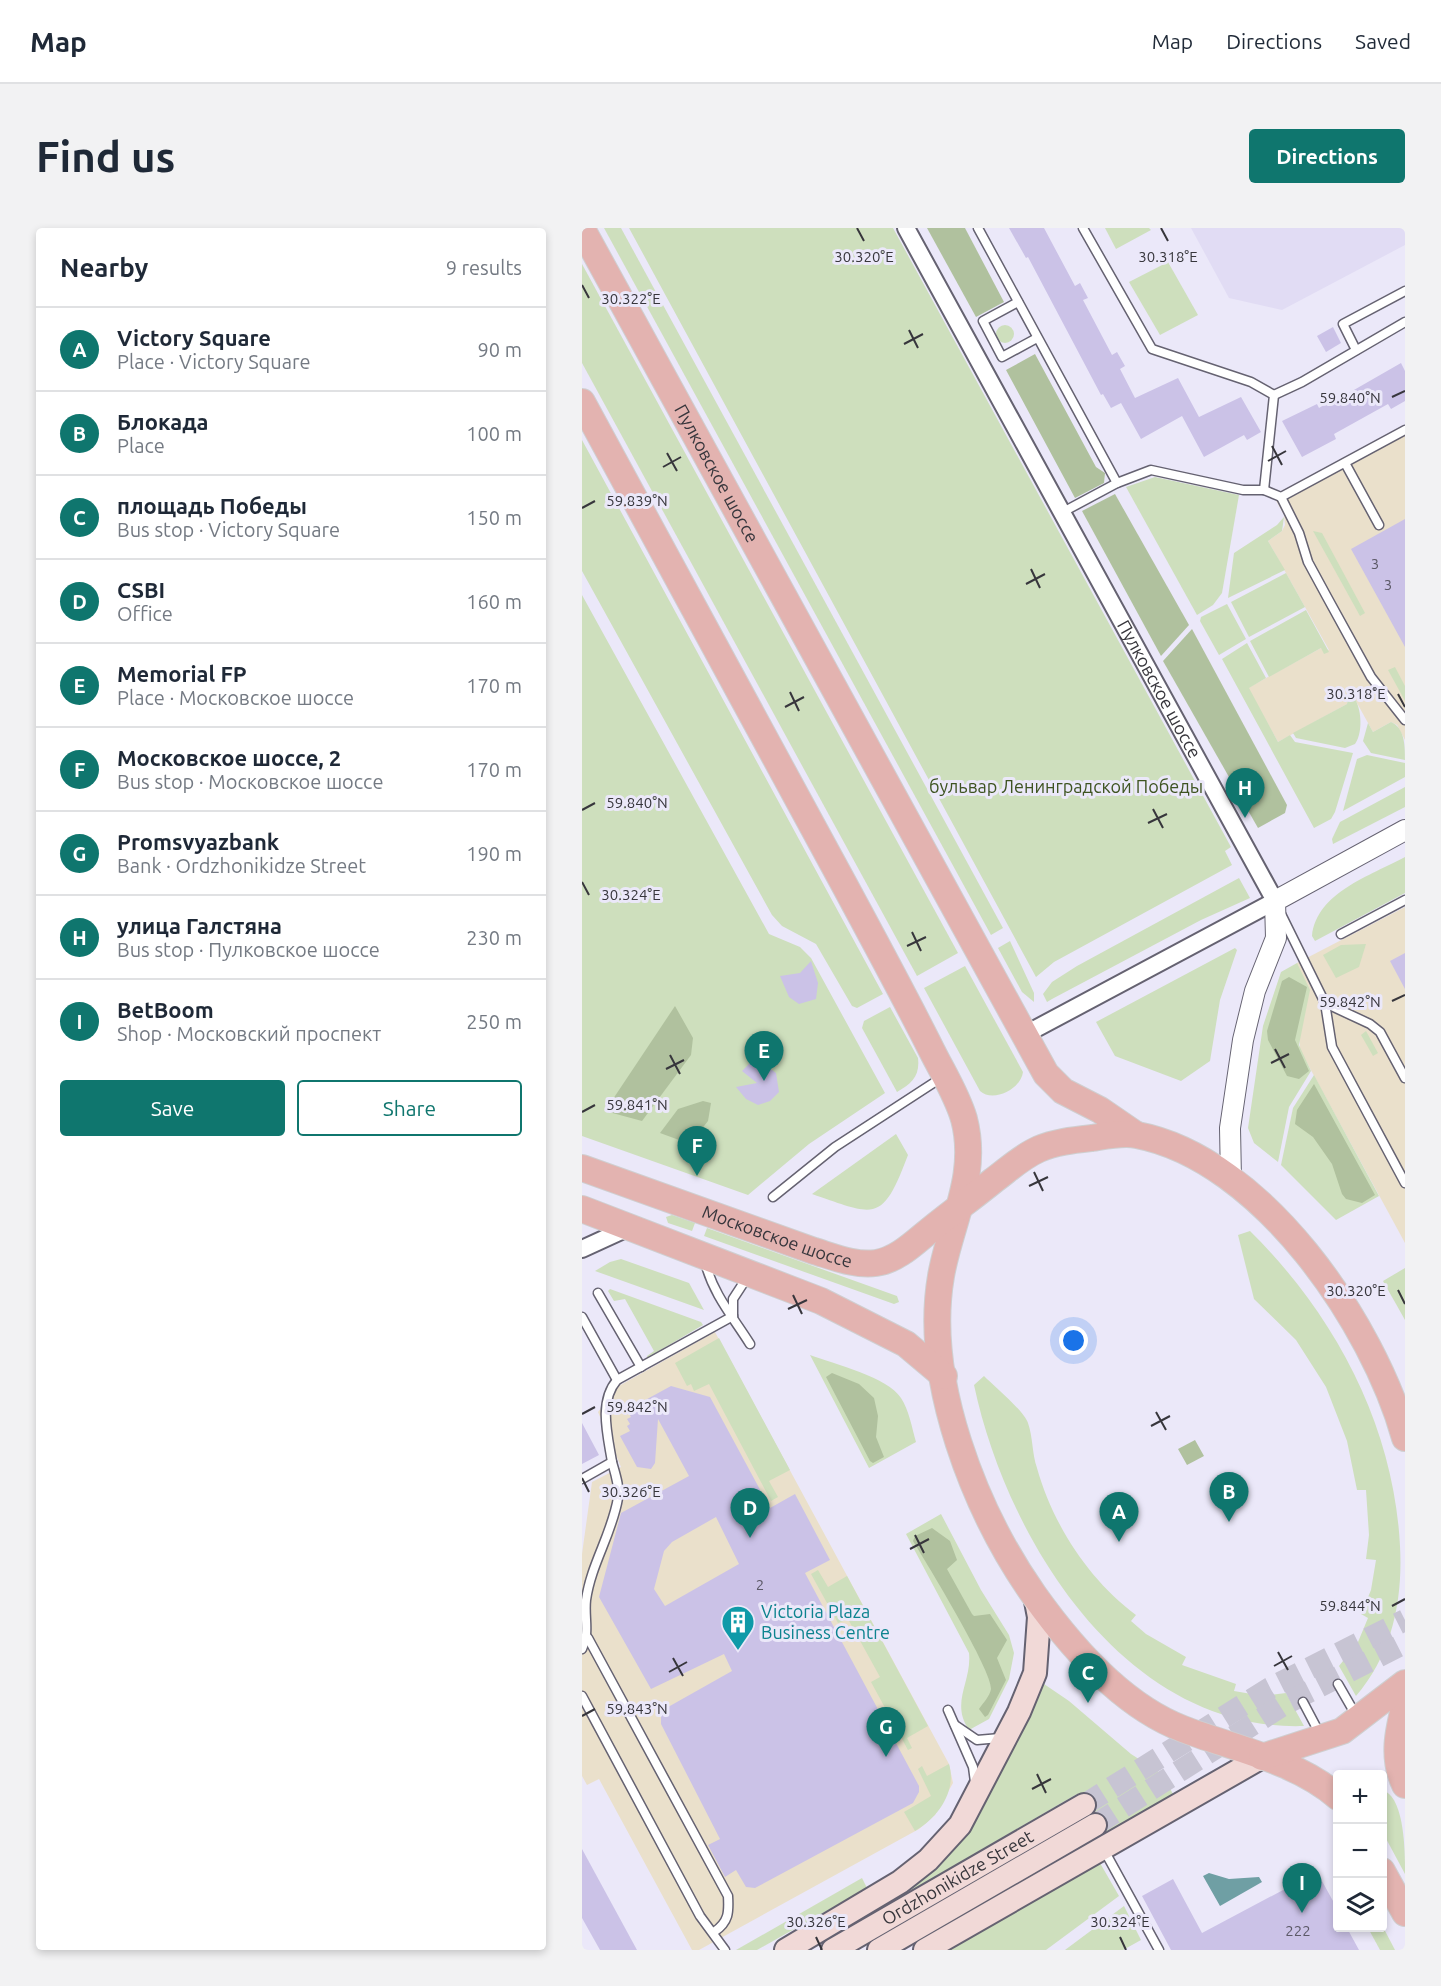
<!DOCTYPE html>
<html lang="en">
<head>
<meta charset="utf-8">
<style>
	body { margin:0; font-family:Ubuntu,sans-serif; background:#f2f2f3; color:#1f2937 }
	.controls { position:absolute; right:18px; bottom:18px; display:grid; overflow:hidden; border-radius:6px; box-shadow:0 3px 9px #0003 }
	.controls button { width:54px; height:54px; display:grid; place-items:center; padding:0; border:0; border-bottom:2px solid #e0e1e3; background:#fff; color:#1f2937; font:30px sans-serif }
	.you { position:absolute; left:492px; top:1113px; width:21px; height:21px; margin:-15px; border:4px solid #fff; border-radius:50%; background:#1a73e8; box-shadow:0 0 0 9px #1a73e833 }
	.badge { display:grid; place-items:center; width:39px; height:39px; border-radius:50%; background:#0f766e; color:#fff; font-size:20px; font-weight:700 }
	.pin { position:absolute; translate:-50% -50px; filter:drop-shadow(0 2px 3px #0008) }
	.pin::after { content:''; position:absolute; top:32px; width:21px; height:18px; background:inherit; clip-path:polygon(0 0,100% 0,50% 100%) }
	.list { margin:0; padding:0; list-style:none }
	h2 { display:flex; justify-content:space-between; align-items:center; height:78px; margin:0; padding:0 24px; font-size:26px }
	h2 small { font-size:20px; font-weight:400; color:#747a83 }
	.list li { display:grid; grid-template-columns:39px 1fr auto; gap:18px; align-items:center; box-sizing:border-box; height:84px; padding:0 24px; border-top:2px solid #e0e1e3 }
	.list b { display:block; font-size:22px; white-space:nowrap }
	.list p { margin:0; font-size:20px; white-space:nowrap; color:#747a83 }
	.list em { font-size:20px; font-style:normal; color:#747a83 }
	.actions { display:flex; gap:12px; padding:18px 24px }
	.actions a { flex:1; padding:14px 0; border:2px solid #0f766e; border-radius:6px; text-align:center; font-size:21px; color:#0f766e }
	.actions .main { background:#0f766e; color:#fff }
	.icon { flex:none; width:33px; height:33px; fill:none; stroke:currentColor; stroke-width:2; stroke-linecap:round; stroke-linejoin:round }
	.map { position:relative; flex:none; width:823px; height:1722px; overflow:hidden; border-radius:6px }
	header { display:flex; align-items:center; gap:36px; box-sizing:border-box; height:84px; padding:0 30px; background:#fff; border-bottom:2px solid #e0e1e3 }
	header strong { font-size:28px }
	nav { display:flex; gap:33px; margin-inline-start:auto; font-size:21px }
	.intro { display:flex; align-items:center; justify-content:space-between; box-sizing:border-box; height:144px; padding:0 36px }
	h1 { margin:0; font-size:42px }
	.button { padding:15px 27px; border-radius:6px; background:#0f766e; color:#fff; font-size:21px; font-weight:700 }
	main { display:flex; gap:36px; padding:0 36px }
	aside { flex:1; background:#fff; border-radius:6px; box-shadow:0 3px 9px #0003 }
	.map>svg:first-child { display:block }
	.commercial { fill:#eae0cb }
	.built { fill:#e1dcf4 }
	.green { fill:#cedfbd }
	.forest { fill:#b0c19e }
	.water { fill:#6f9fa4 }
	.building { fill:#cbc2e7; fill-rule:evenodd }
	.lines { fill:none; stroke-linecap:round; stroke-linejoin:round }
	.secondary-tunnel { stroke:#c7c4d3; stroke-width:22; stroke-dasharray:22 11; stroke-linecap:butt }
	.service-casing { stroke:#656271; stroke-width:11 }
	.minor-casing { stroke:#656271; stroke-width:20 }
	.tertiary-casing { stroke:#656271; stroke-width:22 }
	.secondary-casing { stroke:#656271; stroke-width:26 }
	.primary-casing { stroke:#cfcfd0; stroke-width:28 }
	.service { stroke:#fff; stroke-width:8 }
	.minor { stroke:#fff; stroke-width:16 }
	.tertiary { stroke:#fff; stroke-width:20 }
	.secondary { stroke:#f1d9d7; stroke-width:22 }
	.primary { stroke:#e3b3b0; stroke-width:26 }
	.ticks { fill:none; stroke:#37363c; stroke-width:2 }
	.labels { text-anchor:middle; stroke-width:6; stroke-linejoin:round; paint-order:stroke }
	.number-label { font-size:15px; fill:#5c5967 }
	.street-label { font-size:18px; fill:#37363c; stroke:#ebe8f9 }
	.park-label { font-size:18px; fill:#3e5421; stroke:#ebe8f9 }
	.culture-label { font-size:18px; fill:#0d838f; stroke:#ebe8f9; text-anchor:start }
	.ticks-label { font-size:15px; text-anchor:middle; fill:#37363c; stroke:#ebe8f9; stroke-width:6; stroke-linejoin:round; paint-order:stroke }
</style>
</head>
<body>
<header>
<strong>Map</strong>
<nav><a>Map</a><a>Directions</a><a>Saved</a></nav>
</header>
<div class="intro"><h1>Find us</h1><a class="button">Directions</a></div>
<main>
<aside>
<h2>Nearby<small>9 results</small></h2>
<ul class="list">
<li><span class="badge">A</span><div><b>Victory Square</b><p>Place · Victory Square</p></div><em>90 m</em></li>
<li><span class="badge">B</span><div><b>Блокада</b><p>Place</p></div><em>100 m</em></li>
<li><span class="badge">C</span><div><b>площадь Победы</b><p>Bus stop · Victory Square</p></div><em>150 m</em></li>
<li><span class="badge">D</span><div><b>CSBI</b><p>Office</p></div><em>160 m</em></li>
<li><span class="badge">E</span><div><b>Memorial FP</b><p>Place · Московское шоссе</p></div><em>170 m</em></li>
<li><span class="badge">F</span><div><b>Московское шоссе, 2</b><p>Bus stop · Московское шоссе</p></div><em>170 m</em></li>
<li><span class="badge">G</span><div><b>Promsvyazbank</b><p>Bank · Ordzhonikidze Street</p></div><em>190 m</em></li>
<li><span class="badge">H</span><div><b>улица Галстяна</b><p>Bus stop · Пулковское шоссе</p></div><em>230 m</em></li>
<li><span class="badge">I</span><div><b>BetBoom</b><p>Shop · Московский проспект</p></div><em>250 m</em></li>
</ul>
<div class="actions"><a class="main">Save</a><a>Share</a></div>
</aside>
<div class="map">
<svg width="823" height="1722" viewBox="0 0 823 1722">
	<rect width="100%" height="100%" fill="#ebe8f9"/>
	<g class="commercial">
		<path d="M823,197V512L815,497L809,494L791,504L770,466L765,468V476L696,514L666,460L739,420L747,422L686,313L700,303L703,297L702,287L692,269Z"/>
		<path d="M823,679V1015L718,822L715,735Z"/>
		<path d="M133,1104L367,1536L371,1555L353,1587L337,1601L117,1722H110L17,1551L5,1557L0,1548V1326L10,1254L39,1239L16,1184L35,1159Z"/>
	</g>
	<path class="built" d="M609,0H823V17L700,82L647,70Z"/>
	<g class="green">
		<path d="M22,0H39L421,700L409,707Z"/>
		<path d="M47,0H311L649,619L643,623L650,637L472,734L454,749Z"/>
		<path d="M523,0H567L569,2L534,21Z"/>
		<path d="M586,34L616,87L578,107L547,54Z"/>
		<path d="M0,36L376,725L335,748L0,135Z"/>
		<circle cx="423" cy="106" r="9"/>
		<path d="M0,212L301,766L275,780L270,778L234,716L200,698L190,687L0,343Z"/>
		<path d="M573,249L657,267L640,365L631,377L615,387L544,259Z"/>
		<path d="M702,289L700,303L686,313L703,342L646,370L652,325L695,297Z"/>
		<path d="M731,303L740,305L783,385L778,388Z"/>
		<path d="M704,345L723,379L667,409L649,374Z"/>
		<path d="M0,367L187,706L218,719L229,730L303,865L227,916L166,967L0,908Z"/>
		<path d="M645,376L664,411L637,427L618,393L619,389Z"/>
		<path d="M724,382L747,424L742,426L739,420L687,449L668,413Z"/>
		<path d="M665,415L684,450L667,460L696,514L708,507L713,514L771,525L753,584L749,591L732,600L640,431Z"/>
		<path d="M813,439L823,458V473L806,442Z"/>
		<path d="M767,464C780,473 782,504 773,516L763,520L714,510L711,505L765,476Z"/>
		<path d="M809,494C823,500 823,518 823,532L789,525L781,513L786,495L791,504Z"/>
		<path d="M785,527L823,535V549L761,583L775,531Z"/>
		<path d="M823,559V579L751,616L750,611L758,594Z"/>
		<path d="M823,629V665L733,713L730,708C735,664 788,648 823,629Z"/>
		<path d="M657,650L668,670L619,692L470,771L465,774L461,766L470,754L495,738Z"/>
		<path d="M428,713L452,765V774L440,764L416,720Z"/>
		<path d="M784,716L777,739L754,750L741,727L759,717Z"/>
		<path d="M653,720L655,722L638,772L628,833L599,853L533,828L514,794Z"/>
		<path d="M715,735L728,762L717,817L729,843L707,879L696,934L672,915L666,900L681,798L699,744Z"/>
		<path d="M383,738L441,844C439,861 411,875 398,863L342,760Z"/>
		<path d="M308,779L336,830C338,848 330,855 315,864L280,800L282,793Z"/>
		<path d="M784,803L796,825L791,828L779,807Z"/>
		<path d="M732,847L797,968L754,992L699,937L711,880Z"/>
		<path d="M314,906L326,927C300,996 294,988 230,966Z"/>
		<path d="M90,987L113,995L110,1003L86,995L84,989Z"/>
		<path d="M125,1000L315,1068L317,1074L312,1076L122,1008Z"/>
		<path d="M668,1003C753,1087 812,1198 818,1318C821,1372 810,1426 774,1468L757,1438L776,1414L786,1390L779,1386L789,1362L794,1332L784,1331L787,1307L784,1262H775L765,1213L744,1159L714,1112L672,1071L656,1007Z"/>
		<path d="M39,1031L107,1055L122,1082L13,1043L28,1034Z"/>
		<path d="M823,1040V1092L801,1053Z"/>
		<path d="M28,1061L119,1094L121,1097L65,1130V1128L72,1123L43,1071L32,1073L26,1063Z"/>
		<path d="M137,1110L208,1242L187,1253L196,1269L189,1273L127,1156L112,1163L109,1156L105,1158L93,1135Z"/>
		<path d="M228,1127C252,1136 306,1149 319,1170C327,1182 330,1200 334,1214L287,1240Z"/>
		<path d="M402,1148C412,1158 442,1183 446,1195C451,1209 450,1226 455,1240C471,1297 507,1352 554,1387L549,1393L564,1406L604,1429L600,1437L654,1456L652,1463L681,1468L704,1465L722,1498C543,1504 425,1312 392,1157Z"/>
		<path d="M359,1286L399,1362L427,1407L432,1425L427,1451L407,1491L387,1502C368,1475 390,1454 387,1425L324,1306Z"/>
		<path d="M236,1342L246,1359L265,1348L346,1498L325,1510L330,1520L326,1522L289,1454L298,1449L266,1391L256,1395L229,1346Z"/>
		<path d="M462,1456L487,1473L549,1526L580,1546L591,1566L519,1608L495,1566L328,1663L387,1601L399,1584Z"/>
		<path d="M367,1536C375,1563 356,1590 333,1603L322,1584L349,1568L336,1541L340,1538L345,1548Z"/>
		<path d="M800,1562C823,1568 823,1625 823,1646L801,1605Z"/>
		<path d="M518,1635L537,1668L464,1722H367Z"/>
		<path d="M280,1650L285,1660L175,1722H154Z"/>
		<path d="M542,1678L559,1712L541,1722H483Z"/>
		<path d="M800,1699H801L813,1722H798L786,1700Z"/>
	</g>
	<g class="forest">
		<path d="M345,0H383L422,74L394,89Z"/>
		<path d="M453,126L514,239L523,245L522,255L493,270L424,142Z"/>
		<path d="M533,266L607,397L579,428L500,283Z"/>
		<path d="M610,401L705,577L703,585L676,600L581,433Z"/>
		<path d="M707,749L725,759L713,812L727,843L717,851L705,848L686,812L685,803L700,753Z"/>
		<path d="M93,778L111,810L109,827L60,893L23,883Z"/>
		<path d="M732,856L793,967L780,975L764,971L760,966L750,936L731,909L713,896L715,882Z"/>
		<path d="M121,873L129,875L126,893L108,916L78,905L96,881Z"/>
		<path d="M250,1145L277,1156L292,1170L296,1188L294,1209L302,1229L291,1235L288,1233L244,1149Z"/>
		<path d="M613,1212L622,1228L605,1237L596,1221Z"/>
		<path d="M350,1300L368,1313L375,1332L365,1341L390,1386L392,1388L408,1386L425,1412L415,1430L424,1452L406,1487L403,1489L397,1481C401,1475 408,1468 409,1461C411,1444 344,1334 331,1313L333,1308Z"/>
	</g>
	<path class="water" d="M627,1645L647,1651L677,1649L680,1654L638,1678L621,1648Z"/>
	<g class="building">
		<path d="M427,0H462L493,58L498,55L506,70L501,72L530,127L535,124L543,138L538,141L553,170L596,150L617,189L659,169L679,204L665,212L662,207L622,229L600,188L559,211L539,175L529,180L521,166L519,167L446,29L444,30Z"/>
		<path d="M751,99L759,115L744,124L735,108Z"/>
		<path d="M819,135L823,143V173L809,181L806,176L752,206L754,211L720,229L700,193L735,176L737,180L750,172L751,174Z"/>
		<path d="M823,291V419L769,321Z"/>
		<path d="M823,725V761L808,733Z"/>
		<path d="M229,733L236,755L234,771L217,776L207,769L198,748L218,745Z"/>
		<path d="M178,833L194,845L197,864L188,873L176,877L164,871L154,859L175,855L160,843L168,835Z"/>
		<path d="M89,1158L128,1169L188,1280L213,1266L248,1332L223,1345L337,1558V1564L331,1575L173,1660L164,1659L154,1642L143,1649L126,1617L138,1611L79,1496V1483L150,1443L142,1426L69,1461L17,1369L39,1285L107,1248L76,1191L73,1235L69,1241L55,1239L38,1208L48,1203L45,1198L48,1196L45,1191L49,1189L45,1182ZM134,1289L157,1336L83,1378L72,1361L82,1323L90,1314Z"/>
		<path d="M0,1195L17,1227L0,1236Z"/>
		<path d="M0,1621L55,1722H18L0,1690Z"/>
		<path d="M735,1644L756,1682V1700H765L777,1722H589L560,1668L591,1651L620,1705Z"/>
	</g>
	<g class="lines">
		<g class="secondary-tunnel">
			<path d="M502,1577L688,1460L823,1392"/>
			<path d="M513,1597L703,1476L823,1415"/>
		</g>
		<defs>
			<g id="service">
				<path d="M396,0L535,255"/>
				<path d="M501,0L570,121L669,154L692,167L682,262"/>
				<path d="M436,74L401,93L420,129L455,110"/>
				<path d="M774,122L761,96L823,63"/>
				<path d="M692,167L720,154L823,94"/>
				<path d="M763,235L797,297"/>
				<path d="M699,269L717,305L726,334L745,369L789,449L823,492"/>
				<path d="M479,285L535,255L569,242L661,262H682L699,269L823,202"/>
				<path d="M698,684L743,775L750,819L823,955"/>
				<path d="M759,706L823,672"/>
				<path d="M743,775L788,796L798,804L823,850"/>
				<path d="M191,969L253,919L359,850"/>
				<path d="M123,1034C131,1066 151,1089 168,1116"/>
				<path d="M16,1065L59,1139"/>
				<path d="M151,1088V1071L166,1048"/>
				<path d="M0,1089L35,1152"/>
				<path d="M0,1251L30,1234C26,1208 16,1174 35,1152L151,1088"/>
				<path d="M6,1410L146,1668C147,1684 147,1694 132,1704"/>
				<path d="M0,1421C8,1404 2,1390 4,1372C9,1336 30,1306 36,1270C38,1259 33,1245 30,1234"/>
				<path d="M756,1456L775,1489"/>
				<path d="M0,1468L118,1688L143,1722"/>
				<path d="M721,1474L739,1508"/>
				<path d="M366,1482L391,1539L393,1554"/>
				<path d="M373,1497L395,1512L418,1510"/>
				<path d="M522,1622L577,1722"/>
			</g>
			<g id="minor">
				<path id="s1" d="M324,0L693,673L442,807"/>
				<path d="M0,1021L48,999"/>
			</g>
			<path id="tertiary" d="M649,951L648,900L661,812L673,763L694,710L693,673L823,602"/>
			<g id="secondary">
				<path d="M204,1722L318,1654L346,1632L378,1597L437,1484L453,1445L457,1389L453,1368"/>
				<path id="s2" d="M251,1722L502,1577"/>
				<path d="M297,1722L513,1597"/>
				<path d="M343,1722L680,1529"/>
			</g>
			<g id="primary">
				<path id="s3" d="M0,1L464,846L481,863L518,882L553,906"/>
				<path d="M0,174C87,335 175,496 263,658C292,712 322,767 350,823C361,845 375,867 382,891C397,948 368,995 359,1048C341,1152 393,1283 452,1367C489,1419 541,1478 601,1501C651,1520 715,1533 756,1569"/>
				<path id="s4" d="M0,940L232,1023C252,1029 274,1038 294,1035C315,1032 332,1015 348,1002C369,985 391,969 412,952C427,941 439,929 457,921C473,914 492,912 510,910C523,908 541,904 555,907C680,931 791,1095 823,1210"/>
				<path d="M0,981L239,1073L324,1116L362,1148"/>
				<path d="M823,1476C816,1504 810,1530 823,1557"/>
				<path d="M680,1529L760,1503L823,1455"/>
				<path d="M800,1643L823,1685"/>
			</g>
		</defs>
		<use href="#service" class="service-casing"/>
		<use href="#minor" class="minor-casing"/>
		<use href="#tertiary" class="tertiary-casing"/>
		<use href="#secondary" class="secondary-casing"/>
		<use href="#primary" class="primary-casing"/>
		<use href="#service" class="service"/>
		<use href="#minor" class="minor"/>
		<use href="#tertiary" class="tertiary"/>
		<use href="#secondary" class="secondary"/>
		<use href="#primary" class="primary"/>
	</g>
	<path class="ticks" d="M275,0L282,13M579,0L586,13M0,57L7,70M327,102L336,120M322,116L341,106M810,169L823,163M690,218L700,237M85,225L95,243M686,233L704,223M81,239L99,229M0,280L13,273M449,341L458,360M444,356L463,346M208,464L217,483M816,466L823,479M203,479L222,469M571,581L581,600M0,582L13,575M566,595L585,586M0,654L7,667M330,704L339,723M325,718L344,709M810,773L823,767M693,821L703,840M88,827L98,846M689,835L707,826M84,841L102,832M0,884L13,877M452,944L461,963M447,958L466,949M816,1062L823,1076M211,1067L220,1086M206,1081L225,1072M574,1184L584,1202M0,1186L13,1179M569,1198L588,1188M0,1250L7,1264M333,1307L342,1325M328,1321L347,1311M810,1378L823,1371M696,1424L706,1442M91,1430L101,1448M692,1438L710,1428M87,1444L105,1434M0,1488L13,1481M455,1546L464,1565M450,1561L469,1551M234,1709L240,1722M538,1709L544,1722"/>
	<defs>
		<symbol id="building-pin" viewBox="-11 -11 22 30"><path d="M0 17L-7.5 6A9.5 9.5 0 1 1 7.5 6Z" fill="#0f9aa8" stroke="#ebe8f9"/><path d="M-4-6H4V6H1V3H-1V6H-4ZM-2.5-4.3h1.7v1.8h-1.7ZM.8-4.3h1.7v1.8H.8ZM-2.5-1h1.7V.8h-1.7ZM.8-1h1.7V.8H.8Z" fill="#fff"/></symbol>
	</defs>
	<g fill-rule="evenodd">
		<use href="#building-pin" x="137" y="1375" width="38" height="52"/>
	</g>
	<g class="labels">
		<g class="number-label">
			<text x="793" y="341">3</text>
			<text x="806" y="362">3</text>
			<text x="178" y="1362">2</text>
			<text x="716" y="1708">222</text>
		</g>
		<g class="street-label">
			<text dy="6" stroke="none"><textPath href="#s3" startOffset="279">Пулковское шоссе</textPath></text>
			<text dy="6" stroke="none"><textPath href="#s1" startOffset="526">Пулковское шоссе</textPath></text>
			<text dy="6" stroke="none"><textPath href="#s4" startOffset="207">Московское шоссе</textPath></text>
			<text dy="6" stroke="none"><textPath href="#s2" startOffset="144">Ordzhonikidze Street</textPath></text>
		</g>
		<g class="park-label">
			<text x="484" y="565">бульвар Ленинградской Победы</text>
		</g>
		<g class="culture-label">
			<text x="179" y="1390">Victoria Plaza<tspan x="179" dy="21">Business Centre</tspan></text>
		</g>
	</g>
	<g class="ticks-label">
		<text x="282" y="34">30.320°E</text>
		<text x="586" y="34">30.318°E</text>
		<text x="49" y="76">30.322°E</text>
		<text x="768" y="175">59.840°N</text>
		<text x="55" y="278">59.839°N</text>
		<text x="774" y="471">30.318°E</text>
		<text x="55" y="580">59.840°N</text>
		<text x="49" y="672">30.324°E</text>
		<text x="768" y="779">59.842°N</text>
		<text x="55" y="882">59.841°N</text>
		<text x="774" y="1068">30.320°E</text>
		<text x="55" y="1184">59.842°N</text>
		<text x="49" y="1269">30.326°E</text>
		<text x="768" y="1383">59.844°N</text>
		<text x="55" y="1486">59.843°N</text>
		<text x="234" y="1699">30.326°E</text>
		<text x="538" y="1699">30.324°E</text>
	</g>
</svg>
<div class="controls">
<button>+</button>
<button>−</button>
<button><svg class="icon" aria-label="layers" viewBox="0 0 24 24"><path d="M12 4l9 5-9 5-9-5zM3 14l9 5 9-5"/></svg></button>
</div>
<div class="you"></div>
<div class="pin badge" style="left:537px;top:1314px">A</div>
<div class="pin badge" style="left:647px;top:1294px">B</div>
<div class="pin badge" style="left:506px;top:1475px">C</div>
<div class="pin badge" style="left:168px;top:1310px">D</div>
<div class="pin badge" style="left:182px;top:853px">E</div>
<div class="pin badge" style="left:115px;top:948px">F</div>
<div class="pin badge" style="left:304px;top:1529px">G</div>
<div class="pin badge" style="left:663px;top:590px">H</div>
<div class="pin badge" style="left:720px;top:1685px">I</div>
</div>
</main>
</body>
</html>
